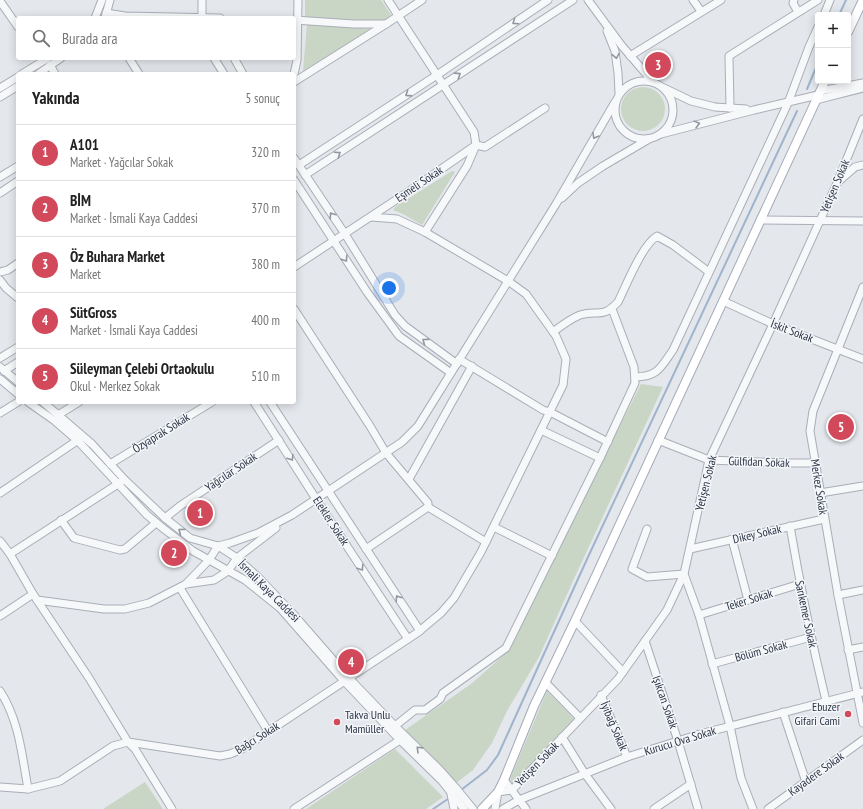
<!DOCTYPE html>
<html lang="tr">
<head>
<meta charset="utf-8">
<style>
	body { margin:0; font-family:"PT Sans Narrow",sans-serif; background:#f2f2f2; color:#222 }
	.controls { position:absolute; right:12px; top:12px; display:grid; overflow:hidden; border-radius:4px; box-shadow:0 2px 10px #0003 }
	.controls button { width:36px; height:36px; display:grid; place-items:center; padding:0; border:0; border-bottom:1px solid #e0e0e0; background:#fff; color:#222; font:20px sans-serif }
	.you { position:absolute; left:389px; top:288px; width:14px; height:14px; margin:-10px; border:3px solid #fff; border-radius:50%; background:#1a73e8; box-shadow:0 0 0 6px #1a73e833 }
	.badge { display:grid; place-items:center; width:26px; height:26px; border-radius:50%; background:#d1495b; color:#fff; font-size:13px; font-weight:700 }
	.pin { position:absolute; translate:-50% -50%; border:2px solid #fff; box-shadow:0 1px 4px #0006 }
	.list { margin:0; padding:0; list-style:none }
	h2 { display:flex; justify-content:space-between; align-items:center; height:52px; margin:0; padding:0 16px; font-size:17px }
	h2 small { font-size:13px; font-weight:400; color:#767676 }
	.list li { display:grid; grid-template-columns:26px 1fr auto; gap:12px; align-items:center; box-sizing:border-box; height:56px; padding:0 16px; border-top:1px solid #e0e0e0 }
	.list b { display:block; font-size:15px; white-space:nowrap }
	.list p { margin:0; font-size:13px; white-space:nowrap; color:#767676 }
	.list em { font-size:13px; font-style:normal; color:#767676 }
	.icon { flex:none; width:22px; height:22px; fill:none; stroke:currentColor; stroke-width:2; stroke-linecap:round; stroke-linejoin:round }
	.map { position:relative; flex:none; width:863px; height:809px; overflow:hidden }
	.search { position:absolute; background:#fff; box-shadow:0 2px 10px #0003; left:16px; top:16px; width:280px; height:44px; display:flex; align-items:center; gap:10px; box-sizing:border-box; padding:0 14px; border-radius:4px; color:#767676; font-size:15px }
	.panel { position:absolute; background:#fff; box-shadow:0 2px 10px #0003; left:16px; top:72px; width:280px; height:332px; border-radius:4px }
	.map>svg:first-child { display:block }
	.green { fill:#c9d6c5 }
	.lines { fill:none; stroke-linecap:round; stroke-linejoin:round }
	.stream { stroke:#9fb4cc; stroke-width:2 }
	.minor-casing { stroke:#a9aeb7; stroke-width:9 }
	.major-casing { stroke:#a3abb8; stroke-width:10 }
	.minor { stroke:#f7f8fa; stroke-width:7 }
	.major { stroke:#fff; stroke-width:8 }
	.oneway { stroke:#9196a0 }
	.poi-dot { fill:#d1495b; stroke:#f4f6f9; stroke-width:1.5 }
	.labels { text-anchor:middle; stroke-width:3; stroke-linejoin:round; paint-order:stroke }
	.street-label { font-size:12px; fill:#2b3445; stroke:#f4f6f9 }
	.poi-label { font-size:12px; fill:#2b3445; stroke:#f4f6f9; text-anchor:end }
</style>
</head>
<body>
<div class="map">
<svg width="863" height="809" viewBox="0 0 863 809">
	<rect width="100%" height="100%" fill="#e4e7ec"/>
	<g class="green">
		<path d="M305,0H381L391,15L383,21L305,18Z"/>
		<path d="M307,24L372,29L303,71Z"/>
		<circle cx="643" cy="109" r="22"/>
		<path d="M452,171L455,172L422,225L403,214L393,210L395,207Z"/>
		<path d="M641,384L663,387L573,581L539,657L507,711L492,743L473,770L456,783L405,730L471,684L506,653Z"/>
		<path d="M547,691L574,719L513,784L510,779Z"/>
		<path d="M395,749L443,797L426,809H306Z"/>
		<path d="M145,782L163,809H103Z"/>
	</g>
	<g class="lines">
		<g class="stream">
			<path d="M839,15L846,0"/>
			<path d="M807,89L818,63"/>
			<path d="M461,790L487,770L498,755L588,557L797,111"/>
			<path d="M433,809L448,799"/>
		</g>
		<defs>
			<g id="minor">
				<path d="M388,0L474,132L476,145L467,166L425,232"/>
				<path d="M588,0L622,46L653,82"/>
				<path d="M693,0L701,11"/>
				<path d="M794,0L793,3L798,12"/>
				<path d="M0,1L18,27"/>
				<path d="M106,13L125,16L220,18"/>
				<path d="M824,15L830,0"/>
				<path d="M95,18L102,0"/>
				<path d="M105,18L110,0"/>
				<path d="M202,18V0"/>
				<path d="M294,20L354,24H386"/>
				<path d="M607,31L615,51L618,73L619,93"/>
				<path d="M630,56L721,0"/>
				<path d="M129,58L139,74"/>
				<path d="M214,58L224,74"/>
				<path d="M234,58L243,74"/>
				<path d="M50,65L55,74"/>
				<path d="M22,74L48,58"/>
				<path d="M38,74L61,58"/>
				<path d="M294,74L297,60L298,0"/>
				<circle cx="644" cy="110" r="29"/>
				<path d="M294,82L386,24L422,0"/>
				<path d="M0,88L18,77"/>
				<path d="M664,88L691,101L715,107L746,109"/>
				<path d="M820,91L863,83"/>
				<path d="M0,97L18,86"/>
				<path d="M816,100L863,88"/>
				<path d="M730,108L729,56L818,0"/>
				<path d="M661,134L754,110L818,95"/>
				<path d="M294,158L345,234L395,315L405,326L457,364"/>
				<path d="M299,165L437,75L548,0"/>
				<path d="M305,175L573,0"/>
				<path d="M0,177L18,166"/>
				<path d="M294,180L367,292L399,336L451,373"/>
				<path d="M839,181L855,167L863,165"/>
				<path d="M0,193L18,181"/>
				<path d="M562,198L578,183L603,166L649,139"/>
				<path d="M760,220L863,221"/>
				<path d="M294,267L411,190L476,145L485,147L545,108"/>
				<path d="M0,272L8,270L18,263"/>
				<path d="M0,280L6,288L18,298"/>
				<path d="M863,287L813,411L810,431L838,595L863,723"/>
				<path d="M723,301L773,324L863,359"/>
				<path d="M294,309L370,426L386,453L428,503V507"/>
				<path d="M553,332C561,326 570,319 580,315C598,309 601,320 618,302C626,286 642,245 657,236L673,245L709,272"/>
				<path d="M0,358L18,347"/>
				<path d="M459,359L543,410L550,412L608,442"/>
				<path d="M0,367L18,382"/>
				<path d="M4,371L18,362"/>
				<path d="M635,377C658,377 661,367 673,350L788,103L809,47L818,27"/>
				<path d="M0,379L18,394"/>
				<path d="M28,402L55,421L78,441L147,515L164,529L193,551L245,580L280,608L344,681L400,740L442,781L464,809"/>
				<path d="M43,402L92,444L125,480L165,518L190,538L218,546L237,558L259,578L295,616L349,678L396,727L440,770L456,788L473,809"/>
				<path d="M254,402L316,499L408,639"/>
				<path d="M270,402L420,631"/>
				<path d="M0,413L18,402"/>
				<path d="M58,415L79,402"/>
				<path d="M541,430L600,458"/>
				<path d="M658,440L709,460L786,463H815"/>
				<path d="M110,464L212,402"/>
				<path d="M409,479L472,366"/>
				<path d="M121,482L10,554L33,594L89,678L128,742L135,749L172,809"/>
				<path d="M0,493L81,438"/>
				<path d="M820,493L863,486"/>
				<path d="M165,518L180,506L279,440"/>
				<path d="M61,520L74,538L120,550L125,549L156,523"/>
				<path d="M790,526C800,585 812,643 826,701"/>
				<path d="M494,527L552,556"/>
				<path d="M647,529L632,569L647,577L684,574L699,615L730,726L741,778L753,809"/>
				<path d="M732,539L748,600"/>
				<path d="M0,541L10,554"/>
				<path d="M366,549L428,507L486,542"/>
				<path d="M690,549L824,519"/>
				<path d="M186,584L209,560L218,546L230,543L258,533L292,515L402,442L418,426L556,204L615,102"/>
				<path d="M180,588L268,731"/>
				<path d="M838,595L863,590"/>
				<path d="M37,600L104,609H125L149,603L186,584L214,580L228,571L237,558L276,528"/>
				<path d="M699,615L800,584"/>
				<path d="M0,616L33,594"/>
				<path d="M575,621L623,672"/>
				<path d="M645,641L678,741L698,809"/>
				<path d="M848,650L863,647"/>
				<path d="M712,664L811,637"/>
				<path d="M545,682L580,718"/>
				<path d="M0,691C19,720 22,755 28,789"/>
				<path d="M601,695L627,757"/>
				<path d="M783,712L806,782"/>
				<path d="M395,726L415,710H425L440,699L443,693L506,648L600,458L635,383L634,367L612,309"/>
				<path d="M562,737L585,774L611,809"/>
				<path d="M504,780L526,809"/>
				<path d="M0,787L28,789L60,781L113,746L128,742L220,756L230,754L242,749L417,633L441,613L454,598L481,552L563,385L566,359L556,336L526,294L508,281L425,232L397,219L371,217"/>
				<path d="M451,794L454,809"/>
				<path d="M294,809L400,740"/>
				<path d="M495,809L498,792L512,790L618,679L667,610L684,574L709,460L773,324L837,183L863,119"/>
				<path d="M503,809L519,800L627,757L700,734L863,692"/>
				<path d="M654,809L691,784"/>
				<path d="M768,809L863,740"/>
			</g>
			<g id="major">
				<path d="M848,32L863,0"/>
				<path d="M482,809L498,792L504,780L534,706L575,621L825,81"/>
			</g>
		</defs>
		<use href="#minor" class="minor-casing"/>
		<use href="#major" class="major-casing"/>
		<use href="#minor" class="minor"/>
		<use href="#major" class="major"/>
	</g>
	<defs><path id="oneway-chevron" d="M-2-3.5L2.5 0L-2 3.5" fill="none" stroke-width="1.6" stroke-linecap="round" stroke-linejoin="round"/></defs>
	<g class="oneway">
		<use href="#oneway-chevron" transform="translate(515 22) rotate(146)"/>
		<use href="#oneway-chevron" transform="translate(616 56) rotate(80)"/>
		<use href="#oneway-chevron" transform="translate(458 75) rotate(-33)"/>
		<use href="#oneway-chevron" transform="translate(408 94) rotate(147)"/>
		<use href="#oneway-chevron" transform="translate(697 124) rotate(-15)"/>
		<use href="#oneway-chevron" transform="translate(595 136) rotate(120)"/>
		<use href="#oneway-chevron" transform="translate(338 154) rotate(-34)"/>
		<use href="#oneway-chevron" transform="translate(332 215) rotate(-124)"/>
		<use href="#oneway-chevron" transform="translate(345 259) rotate(56)"/>
		<use href="#oneway-chevron" transform="translate(425 341) rotate(-143)"/>
		<use href="#oneway-chevron" transform="translate(291 458) rotate(58)"/>
		<use href="#oneway-chevron" transform="translate(181 531) rotate(-143)"/>
		<use href="#oneway-chevron" transform="translate(361 568) rotate(57)"/>
		<use href="#oneway-chevron" transform="translate(398 598) rotate(-123)"/>
		<use href="#oneway-chevron" transform="translate(419 749) rotate(-136)"/>
	</g>
	<g class="poi-dot">
		<circle cx="848" cy="714" r="4"/>
		<circle cx="337" cy="722" r="4"/>
	</g>
	<g class="labels">
		<g class="street-label">
			<text transform="translate(419 184) rotate(-34)" y="4">Eşmeli Sokak</text>
			<text transform="translate(835 186) rotate(-67)" y="4">Yetişen Sokak</text>
			<text transform="translate(792 331) rotate(21)" y="4">İskit Sokak</text>
			<text transform="translate(161 433) rotate(-32)" y="4">Özyaprak Sokak</text>
			<text transform="translate(759 462) rotate(2)" y="4">Gülfidan Sokak</text>
			<text transform="translate(231 472) rotate(-34)" y="4">Yağcılar Sokak</text>
			<text transform="translate(706 483) rotate(-76)" y="4">Yetişen Sokak</text>
			<text transform="translate(819 487) rotate(81)" y="4">Merkez Sokak</text>
			<text transform="translate(331 521) rotate(57)" y="4">Elekler Sokak</text>
			<text transform="translate(757 534) rotate(-13)" y="4">Dikey Sokak</text>
			<text transform="translate(269 591) rotate(45)" y="4">İsmali Kaya Caddesi</text>
			<text transform="translate(749 600) rotate(-17)" y="4">Teker Sokak</text>
			<text transform="translate(806 614) rotate(78)" y="4">Sarıkemer Sokak</text>
			<text transform="translate(761 651) rotate(-15)" y="4">Bölüm Sokak</text>
			<text transform="translate(665 702) rotate(71)" y="4">Işıkcan Sokak</text>
			<text transform="translate(614 726) rotate(67)" y="4">İyibağ Sokak</text>
			<text transform="translate(257 738) rotate(-32)" y="4">Bağcı Sokak</text>
			<text transform="translate(680 741) rotate(-17)" y="4">Kurucu Ova Sokak</text>
			<text transform="translate(537 764) rotate(-46)" y="4">Yetişen Sokak</text>
			<text transform="translate(816 774) rotate(-36)" y="4">Kayadere Sokak</text>
		</g>
		<g class="poi-label">
			<text x="840" y="711">Ebuzer<tspan x="840" dy="14">Gifari Cami</tspan></text>
			<text x="345" y="719" text-anchor="start">Takva Unlu<tspan x="345" dy="14">Mamüller</tspan></text>
		</g>
	</g>
</svg>
<div class="controls">
<button>+</button>
<button>−</button>
</div>
<div class="you"></div>
<div class="pin badge" style="left:200px;top:513px">1</div>
<div class="pin badge" style="left:174px;top:553px">2</div>
<div class="pin badge" style="left:658px;top:65px">3</div>
<div class="pin badge" style="left:351px;top:662px">4</div>
<div class="pin badge" style="left:841px;top:427px">5</div>
<div class="search"><svg class="icon" aria-label="search" viewBox="0 0 24 24"><circle cx="10" cy="10" r="6"/><path d="M15 15l6 6"/></svg>Burada ara</div>
<section class="panel">
<h2>Yakında<small>5 sonuç</small></h2>
<ul class="list">
<li><span class="badge">1</span><div><b>A101</b><p>Market · Yağcılar Sokak</p></div><em>320 m</em></li>
<li><span class="badge">2</span><div><b>BİM</b><p>Market · İsmali Kaya Caddesi</p></div><em>370 m</em></li>
<li><span class="badge">3</span><div><b>Öz Buhara Market</b><p>Market</p></div><em>380 m</em></li>
<li><span class="badge">4</span><div><b>SütGross</b><p>Market · İsmali Kaya Caddesi</p></div><em>400 m</em></li>
<li><span class="badge">5</span><div><b>Süleyman Çelebi Ortaokulu</b><p>Okul · Merkez Sokak</p></div><em>510 m</em></li>
</ul>
</section>
</div>
</body>
</html>
